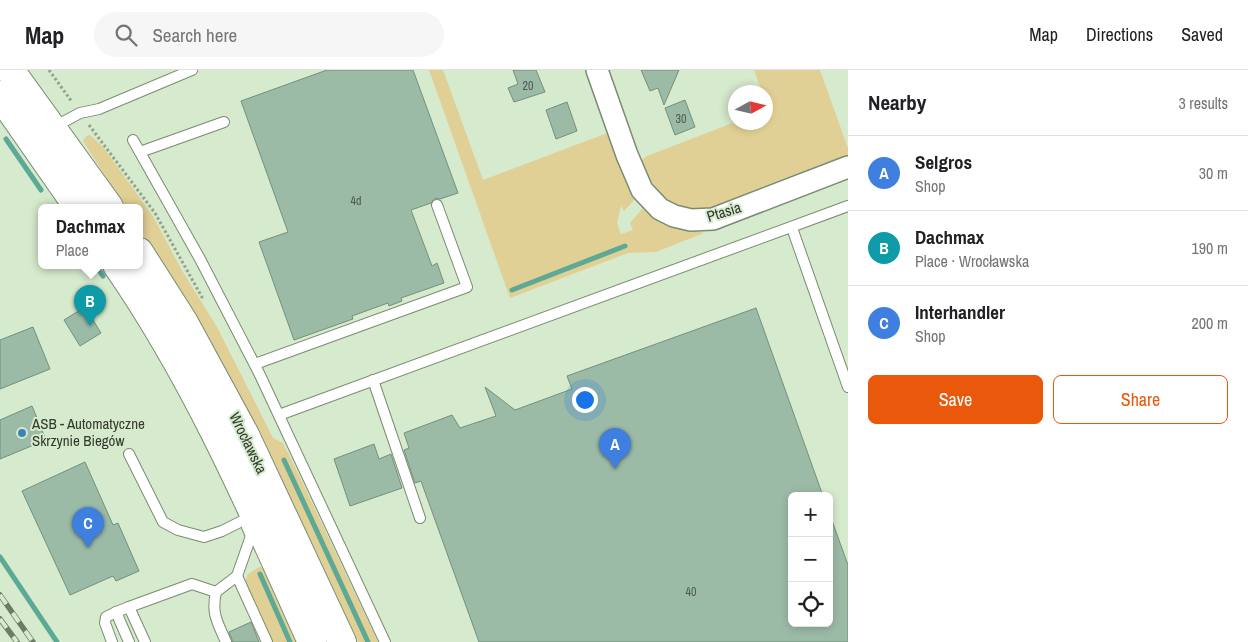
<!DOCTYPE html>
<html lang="en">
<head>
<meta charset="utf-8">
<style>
	body { margin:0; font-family:"Archivo Narrow",sans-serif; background:#f6f6f6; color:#202124 }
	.controls { position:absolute; right:15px; bottom:15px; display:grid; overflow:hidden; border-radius:8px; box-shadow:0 2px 8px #0003 }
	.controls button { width:45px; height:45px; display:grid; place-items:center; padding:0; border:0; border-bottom:1px solid #e0e0e0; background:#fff; color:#202124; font:25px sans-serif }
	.compass { position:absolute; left:728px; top:15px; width:45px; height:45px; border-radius:50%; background:#fff; box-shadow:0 2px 8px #0003; rotate:82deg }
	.you { position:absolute; left:584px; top:329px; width:18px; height:18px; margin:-12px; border:4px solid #fff; border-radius:50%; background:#1a73e8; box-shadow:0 0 0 8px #1a73e833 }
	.badge { display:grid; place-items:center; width:32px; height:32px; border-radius:50%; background:#ea580c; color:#fff; font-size:16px; font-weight:700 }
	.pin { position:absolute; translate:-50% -41px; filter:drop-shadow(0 1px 2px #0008) }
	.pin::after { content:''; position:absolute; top:26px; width:18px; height:15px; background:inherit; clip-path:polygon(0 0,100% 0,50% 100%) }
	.popup { position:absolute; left:38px; top:134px; width:105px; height:65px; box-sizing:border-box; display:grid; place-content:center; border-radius:8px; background:#fff; filter:drop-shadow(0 1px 4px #0005); font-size:16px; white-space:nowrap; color:#757577 }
	.popup b { font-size:19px; color:#202124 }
	.popup::after { content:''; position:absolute; left:50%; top:100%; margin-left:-10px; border:10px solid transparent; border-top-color:#fff }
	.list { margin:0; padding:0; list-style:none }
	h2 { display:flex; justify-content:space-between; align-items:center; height:65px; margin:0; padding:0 20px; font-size:21px }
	h2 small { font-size:16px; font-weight:400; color:#757577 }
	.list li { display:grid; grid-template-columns:32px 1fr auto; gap:15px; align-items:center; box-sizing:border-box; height:75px; padding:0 20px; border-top:1px solid #e0e0e0 }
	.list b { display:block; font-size:19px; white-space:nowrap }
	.list p { margin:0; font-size:16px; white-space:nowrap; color:#757577 }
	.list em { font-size:16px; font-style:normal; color:#757577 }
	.actions { display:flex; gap:10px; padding:15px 20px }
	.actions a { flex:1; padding:11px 0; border:1px solid #ea580c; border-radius:8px; text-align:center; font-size:18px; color:#ea580c }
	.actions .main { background:#ea580c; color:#fff }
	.icon { flex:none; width:28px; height:28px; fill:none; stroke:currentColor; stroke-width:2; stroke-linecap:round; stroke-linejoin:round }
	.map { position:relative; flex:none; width:848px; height:572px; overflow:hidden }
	header { display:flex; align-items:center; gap:30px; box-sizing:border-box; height:70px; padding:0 25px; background:#fff; border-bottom:1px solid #e0e0e0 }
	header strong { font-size:24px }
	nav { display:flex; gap:28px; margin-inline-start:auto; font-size:18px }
	.search { width:350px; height:45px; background:#f6f6f6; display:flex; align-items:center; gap:12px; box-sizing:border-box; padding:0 18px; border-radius:28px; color:#757577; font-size:19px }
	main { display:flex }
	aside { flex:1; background:#fff }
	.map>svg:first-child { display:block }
	.green { fill:#e1d095 }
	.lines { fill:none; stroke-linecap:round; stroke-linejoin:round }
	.stream { stroke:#5ca996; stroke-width:5 }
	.building { fill:#9cbba7; stroke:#72907d }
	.service-casing { stroke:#798b71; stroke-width:12 }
	.minor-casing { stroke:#798b71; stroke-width:24 }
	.secondary-casing { stroke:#798b71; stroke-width:30 }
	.path { stroke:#93a28c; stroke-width:3; stroke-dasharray:2.5 2.5; stroke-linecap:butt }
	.service { stroke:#fff; stroke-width:10 }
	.minor { stroke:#fff; stroke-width:21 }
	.secondary { stroke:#fff; stroke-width:28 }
	.rail-casing { stroke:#6f7b69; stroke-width:5.5 }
	.rail { stroke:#d6eacd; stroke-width:4; stroke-dasharray:11; stroke-linecap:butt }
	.poi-dot { fill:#3b84b8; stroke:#d6eacd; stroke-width:2 }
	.labels { text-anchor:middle; stroke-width:4; stroke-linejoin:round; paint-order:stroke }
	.number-label { font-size:12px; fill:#4d5a4d }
	.street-label { font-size:15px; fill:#333a2f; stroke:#d6eacd }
	.poi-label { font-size:15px; fill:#333a2f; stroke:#d6eacd; text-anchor:start }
</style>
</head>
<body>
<header>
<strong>Map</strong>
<div class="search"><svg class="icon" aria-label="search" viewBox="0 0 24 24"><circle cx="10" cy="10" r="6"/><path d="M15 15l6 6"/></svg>Search here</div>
<nav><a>Map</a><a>Directions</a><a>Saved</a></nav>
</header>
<main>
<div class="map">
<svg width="848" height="572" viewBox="0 0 848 572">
	<rect width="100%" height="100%" fill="#d6eacd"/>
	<g class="green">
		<path d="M429,0H443L483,110L610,62L637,127L624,141L621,136L617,153L621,164L633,160L630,153L642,139L648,138L669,152L704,163L656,182L628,183L510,228Z"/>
		<path d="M754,0H820L848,78V87L715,139L689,140L669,133L654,121L639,92L647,86L735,52H766V40L769,39L766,30V22H762Z"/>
		<path d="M90,65L103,77L153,146L181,199L217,257L273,368L283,373L294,395L378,572H358L277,399L244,335L175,215L139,159V137H125L83,71L86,66Z"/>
		<path d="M259,497L266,498L304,572H272L245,512L248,504Z"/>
	</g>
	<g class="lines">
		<g class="stream">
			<path d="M6,69L41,120"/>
			<path d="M95,195L103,206"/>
			<path d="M512,220L625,176"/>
			<path d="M284,390L368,572"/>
			<path d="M0,487L57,572"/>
			<path d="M260,504L290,572"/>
		</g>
	</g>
	<g class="building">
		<path d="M327,0H413L458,123L440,129L435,128L431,133L411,140L432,196L437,193L444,213L401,228L402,231L389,236L388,233L352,246L353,249L294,270L259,172L288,162L241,31Z"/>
		<path d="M513,0H536L545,22L514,32L508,18L518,14Z"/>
		<path d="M641,0H679L664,35L658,18L650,21Z"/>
		<path d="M685,30L695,57L675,65L665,38Z"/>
		<path d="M567,32L577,61L556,69L546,40Z"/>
		<path d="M85,237L101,263L80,276L64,250Z"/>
		<path d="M756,238L823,426H792V553H829V448H831L848,495V572H479L421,411L415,413L404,380L409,378L404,363L452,345L460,358L496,346L485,317L515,340L572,319L567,306Z"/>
		<path d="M33,257L50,299L0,319V270Z"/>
		<path d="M32,336L46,370L0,389V350Z"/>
		<path d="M374,374L379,389L391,384L402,418L350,436L334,389Z"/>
		<path d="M85,392L113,455L118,453L139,501L116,511L113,506L70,525L22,421Z"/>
		<path d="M251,552L259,572H233L229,562Z"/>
	</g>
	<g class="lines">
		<defs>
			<g id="service">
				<path d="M52,58L80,43L99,39L192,0"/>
				<path d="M133,70L200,189L259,303L385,572"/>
				<path d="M140,82L224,52"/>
				<path d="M792,158L848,317"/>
				<path d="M255,294L467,217L437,135"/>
				<path d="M373,310L420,448"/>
				<path d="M279,345L848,136"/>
				<path d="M129,384L163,452L178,460L204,467L222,461L244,450"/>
				<path d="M247,457L251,466L237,506L267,572"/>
				<path d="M129,537L116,542L129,572"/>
				<path d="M112,572L105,553L106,547L116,542"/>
				<path d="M145,572L129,537L192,514L216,522"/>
				<path d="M226,572C218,553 211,544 216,522L237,506"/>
			</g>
			<path id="minor" d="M597,0L627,85L642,120L660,139L674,146L691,150L713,149L848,97"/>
			<g id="secondary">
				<path d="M10,0L109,137"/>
				<path d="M0,25L78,137"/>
				<path d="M139,182L183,251L245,365L342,572"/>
				<path d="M117,195C198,312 254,443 312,572"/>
			</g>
		</defs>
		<use href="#service" class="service-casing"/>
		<use href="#minor" class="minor-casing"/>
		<use href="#secondary" class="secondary-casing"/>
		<g class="path">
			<path d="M49,0L72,32"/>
			<path d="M89,55L155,143L203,229"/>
		</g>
		<use href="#service" class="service"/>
		<use href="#minor" class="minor"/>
		<use href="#secondary" class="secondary"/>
		<defs>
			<g id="rail">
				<path d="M0,525L33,572"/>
				<path d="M0,549L17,572"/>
			</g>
		</defs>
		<use href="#rail" class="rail-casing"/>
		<use href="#rail" class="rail"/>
	</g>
	<circle class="poi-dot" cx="22" cy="363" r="5"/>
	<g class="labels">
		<g class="number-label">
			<text x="528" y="20">20</text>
			<text x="681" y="53">30</text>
			<text x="356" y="135">4d</text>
			<text x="691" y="526">40</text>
		</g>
		<g class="street-label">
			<text transform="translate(724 142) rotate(-17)" y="5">Ptasia</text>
			<text transform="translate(248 373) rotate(64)" y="5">Wrocławska</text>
		</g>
		<g class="poi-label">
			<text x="32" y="359">ASB - Automatyczne<tspan x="32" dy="17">Skrzynie Biegów</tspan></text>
		</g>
	</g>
</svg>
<div class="controls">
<button>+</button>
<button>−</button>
<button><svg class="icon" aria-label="locate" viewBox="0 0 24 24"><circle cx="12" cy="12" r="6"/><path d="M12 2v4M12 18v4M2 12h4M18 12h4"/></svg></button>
</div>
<svg class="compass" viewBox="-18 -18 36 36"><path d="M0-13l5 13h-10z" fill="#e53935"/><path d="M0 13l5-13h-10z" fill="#757577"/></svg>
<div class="you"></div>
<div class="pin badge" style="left:615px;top:399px;background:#3f7fe0">A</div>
<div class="pin badge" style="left:90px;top:256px;background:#0f9aa8">B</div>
<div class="popup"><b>Dachmax</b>Place</div>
<div class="pin badge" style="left:88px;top:478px;background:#3f7fe0">C</div>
</div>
<aside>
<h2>Nearby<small>3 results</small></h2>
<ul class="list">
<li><span class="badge" style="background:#3f7fe0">A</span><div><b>Selgros</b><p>Shop</p></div><em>30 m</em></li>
<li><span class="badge" style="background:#0f9aa8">B</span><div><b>Dachmax</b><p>Place · Wrocławska</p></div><em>190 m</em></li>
<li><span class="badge" style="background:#3f7fe0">C</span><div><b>Interhandler</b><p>Shop</p></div><em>200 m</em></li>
</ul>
<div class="actions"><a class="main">Save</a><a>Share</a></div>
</aside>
</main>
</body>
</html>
